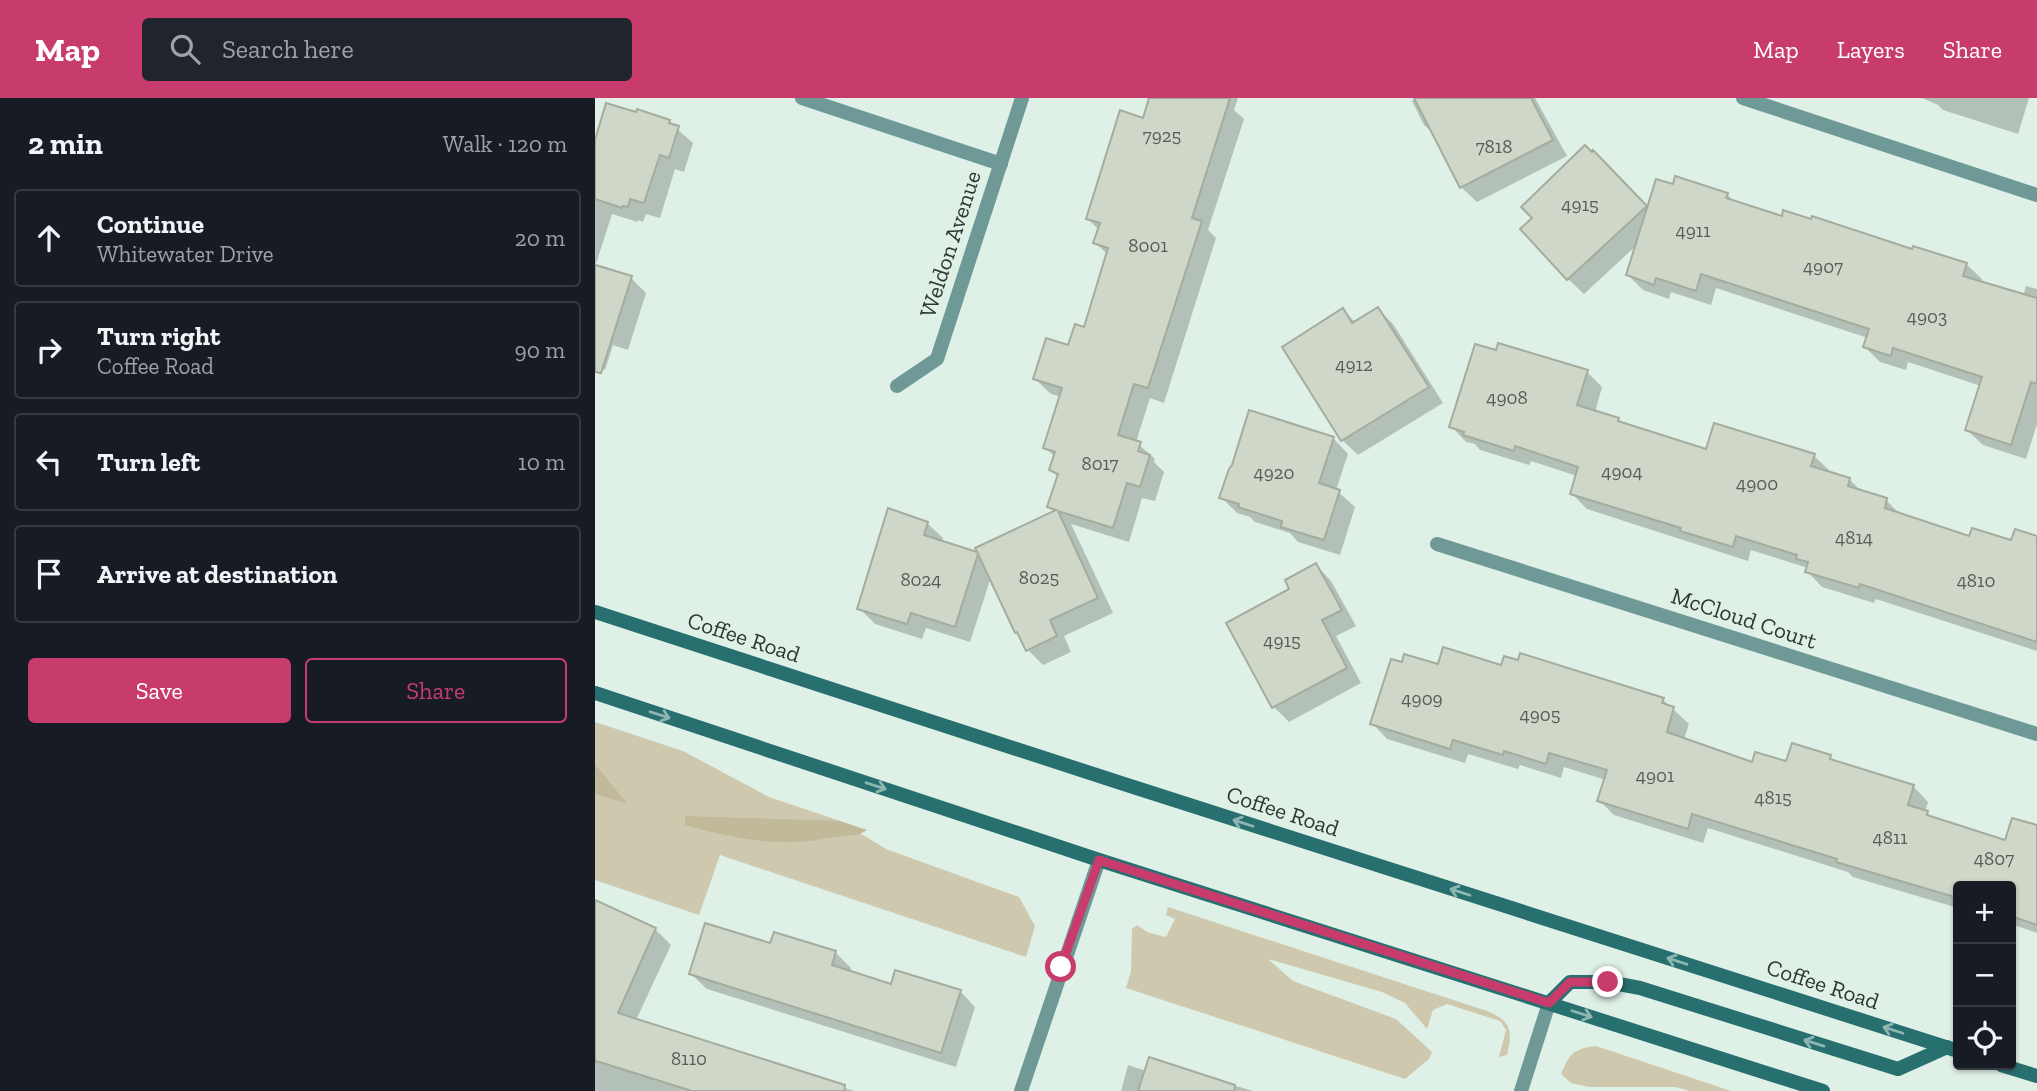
<!DOCTYPE html>
<html lang="en">
<head>
<meta charset="utf-8">
<style>
	body { margin:0; font-family:"Zilla Slab",serif; background:#20242c; color:#f1f3f6 }
	.controls { position:absolute; right:21px; bottom:21px; display:grid; overflow:hidden; border-radius:7px; box-shadow:0 2px 5px #0004 }
	.controls button { width:63px; height:63px; display:grid; place-items:center; padding:0; border:0; border-bottom:2px solid #363941; background:#171b24; color:#f1f3f6; font:35px sans-serif }
	.stop { position:absolute; width:21px; height:21px; margin:-16px; border:5px solid #c83c6d; border-radius:50%; background:#fff }
	.stop.end { background:#c83c6d; border-color:#fff; box-shadow:0 2px 7px #0008 }
	.list { margin:0; padding:0; list-style:none }
	h2 { display:flex; justify-content:space-between; align-items:center; height:91px; margin:0; padding:0 28px; font-size:30px }
	h2 small { font-size:23px; font-weight:400; color:#9ea1a6 }
	.list li { display:grid; grid-template-columns:46px 1fr auto; gap:21px; align-items:center; box-sizing:border-box; height:98px; margin:0 14px 14px; padding:0 14px; border:2px solid #363941; border-radius:7px }
	.list b { display:block; font-size:26px; white-space:nowrap }
	.list p { margin:0; font-size:23px; white-space:nowrap; color:#9ea1a6 }
	.list em { font-size:23px; font-style:normal; color:#9ea1a6 }
	.actions { display:flex; gap:14px; padding:21px 28px }
	.actions a { flex:1; padding:16px 0; border:2px solid #c83c6d; border-radius:7px; text-align:center; font-size:24px; color:#c83c6d }
	.actions .main { background:#c83c6d; color:#fff }
	.icon { flex:none; width:38px; height:38px; fill:none; stroke:currentColor; stroke-width:2; stroke-linecap:round; stroke-linejoin:round }
	.map { position:relative; flex:none; width:1442px; height:993px; overflow:hidden }
	header { display:flex; align-items:center; gap:42px; box-sizing:border-box; height:98px; padding:0 35px; background:#c83c6d; color:#fff }
	header strong { font-size:33px }
	nav { display:flex; gap:38px; margin-inline-start:auto; font-size:24px }
	.search { width:490px; height:63px; background:#20242c; display:flex; align-items:center; gap:18px; box-sizing:border-box; padding:0 24px; border-radius:7px; color:#9ea1a6; font-size:26px }
	main { display:flex }
	aside { flex:1; background:#171b24 }
	.map>svg:first-child { display:block }
	.green { fill:#cec9ae }
	.forest { fill:#c0ba9b }
	.shadow { fill:#0003 }
	.building { fill:#cfd7c9; stroke:#a4ac9e; stroke-width:2 }
	.lines { fill:none; stroke-linecap:round; stroke-linejoin:round }
	.service { stroke:#6e9997; stroke-width:14 }
	.minor { stroke:#6e9997; stroke-width:14 }
	.secondary { stroke:#28706f; stroke-width:14 }
	.oneway { stroke:#8db6b1 }
	.route { stroke:#c83c6d; stroke-width:9 }
	.labels { text-anchor:middle; stroke-width:7; stroke-linejoin:round; paint-order:stroke }
	.number-label { font-size:19px; fill:#575e58 }
	.street-label { font-size:23px; fill:#2f3632; stroke:#dff0e7 }
</style>
</head>
<body>
<header>
<strong>Map</strong>
<div class="search"><svg class="icon" aria-label="search" viewBox="0 0 24 24"><circle cx="10" cy="10" r="6"/><path d="M15 15l6 6"/></svg>Search here</div>
<nav><a>Map</a><a>Layers</a><a>Share</a></nav>
</header>
<main>
<aside>
<h2>2 min<small>Walk · 120 m</small></h2>
<ul class="list">
<li><svg class="icon" aria-label="ahead" viewBox="0 0 24 24"><path d="M12 20V5M6 11l6-6 6 6"/></svg><div><b>Continue</b><p>Whitewater Drive</p></div><em>20 m</em></li>
<li><svg class="icon" aria-label="right" viewBox="0 0 24 24"><path d="M7 20v-9h11M14 6l5 5-5 5"/></svg><div><b>Turn right</b><p>Coffee Road</p></div><em>90 m</em></li>
<li><svg class="icon" aria-label="left" viewBox="0 0 24 24"><path d="M17 20v-9H6M10 6l-5 5 5 5"/></svg><div><b>Turn left</b></div><em>10 m</em></li>
<li><svg class="icon" aria-label="arrive" viewBox="0 0 24 24"><path d="M6 21V4h12l-3 4 3 4H6"/></svg><div><b>Arrive at destination</b></div></li>
</ul>
<div class="actions"><a class="main">Save</a><a>Share</a></div>
</aside>
<div class="map">
<svg width="1442" height="993" viewBox="0 0 1442 993">
	<rect width="100%" height="100%" fill="#dff0e7"/>
	<g class="green">
		<path d="M0,624L88,653L174,699L245,723L291,751L424,799L440,828L431,859L125,757L104,817L0,782Z"/>
		<path d="M573,809L892,913C916,923 918,932 912,957L904,959L911,932L905,923L852,906L838,912L832,931L810,905L787,894L673,861L698,883L801,921L837,954L834,961L810,981L531,890L536,873L537,831L542,827L552,834L571,839L580,821L571,817Z"/>
		<path d="M1001,948L1136,993H1095L1080,989H994L976,985L966,976C975,955 978,951 1001,948Z"/>
	</g>
	<g class="forest">
		<path d="M0,668L3,670L33,706L0,696Z"/>
		<path d="M90,718L245,723L272,732L263,737C243,737 224,743 203,744C165,746 126,737 90,727Z"/>
	</g>
	<g class="shadow">
		<path d="M556,0H643L639,12L649,21L613,132L621,140L569,305L555,300L541,344L560,361L559,364L569,374L560,403L547,400L534,444L476,426L518,515L469,538L476,554L448,567L433,552L427,540L421,534L396,479L375,544L331,530L327,541L280,526L264,510L332,425L348,440L347,445L385,457L460,414L454,409L464,380L456,372L460,359L450,349L466,299L456,296L440,281L490,231L513,157L500,144L504,132L493,121L549,22Z"/>
		<path d="M822,0H940L972,58L882,104L866,89L840,37L829,27L817,3Z"/>
		<path d="M1327,0H1434L1423,36L1348,12L1343,7Z"/>
		<path d="M74,24L98,45L89,74L80,71L65,120L51,116L48,124L43,122V124L17,116L1,166L21,172L26,177L36,180L51,195L33,252L18,247L10,272L0,269V40Z"/>
		<path d="M998,55L1053,111L1079,88L1132,96L1142,106L1188,121L1371,166L1387,181L1386,185L1428,198L1431,188L1442,191V326L1431,361L1388,347L1372,332L1386,288L1313,264L1311,272L1285,264L1270,249L1273,240L1121,190L1116,207L1076,194L1074,201L1048,192L1033,177L1043,146L989,196L973,181Z"/>
		<path d="M783,211L798,226L848,305L763,357L747,342L748,212L761,225Z"/>
		<path d="M992,274L1007,289L1000,314L1023,321L1028,326L1112,353L1219,358L1235,373L1234,375L1254,381L1267,394L1291,402L1306,417L1376,440L1417,444L1442,440V553L1281,501L1279,505L1227,489L1212,473L1213,470L1156,452L1153,463L992,411L976,395L982,378L936,363L934,367L885,352L880,346L871,344L856,328Z"/>
		<path d="M738,340L753,356L741,392L760,409L745,457L703,444L695,435L660,424L655,419L642,415L626,399Z"/>
		<path d="M721,467L736,483L761,528L741,538L766,585L694,624L679,609L697,492Z"/>
		<path d="M808,566L907,570L1068,602L1094,626L1089,641L1158,666L1193,665L1235,659L1240,664L1318,688L1333,704L1330,714L1339,721L1411,744L1442,729V835L1416,826V788H1363V810L1258,779L1253,774L1113,730L1108,745L1019,717L1004,702L1011,682L969,669L966,680L925,667L923,671L873,656L870,665L792,641L777,625Z"/>
		<path d="M0,804L60,831L76,847L34,937L0,922Z"/>
		<path d="M176,847L240,854L256,870L255,875L298,888L365,893L380,909L361,969L112,891L96,876Z"/>
		<path d="M95,939L259,993H0V944Z"/>
		<path d="M555,962L658,993H526L533,967L551,973Z"/>
	</g>
	<g class="building">
		<path d="M554,0H635L597,120L607,123L553,290L539,286L523,337L546,344L543,353L555,357L545,389L532,385L518,430L463,413L503,500L455,522L462,538L431,553L422,534L420,535L383,456L360,529L316,515L312,526L262,511L293,410L333,424L329,437L382,454L380,450L461,412L452,409L463,376L454,372L460,354L448,350L467,290L438,281L451,240L473,247L480,226L489,229L513,150L498,145L505,125L491,121L525,12L548,20Z"/>
		<path d="M819,0H936L958,42L865,90Z"/>
		<path d="M11,5L41,14L42,11L75,22L74,25L84,28L74,60L65,57L49,105L35,101L33,109L28,108L27,110L0,101V42Z"/>
		<path d="M990,47L997,54L998,52L1052,108L972,182L925,131L937,120L926,109Z"/>
		<path d="M1080,78L1133,95L1131,100L1187,118L1188,112L1216,121L1217,118L1317,151L1318,148L1372,165L1368,178L1442,200V286L1436,284L1416,347L1370,332L1387,279L1298,250L1296,258L1268,249L1274,231L1106,176L1101,193L1061,180L1059,187L1031,177L1061,81L1078,86Z"/>
		<path d="M0,167L37,178L6,275L0,274Z"/>
		<path d="M783,209L834,289L746,343L687,249L748,210L757,225Z"/>
		<path d="M903,245L993,272L982,307L1024,320L1023,323L1111,351L1119,325L1220,356L1216,368L1255,380L1253,388L1292,400L1290,410L1374,438L1377,430L1416,442L1420,431L1442,438V544L1265,486L1264,490L1210,474L1213,464L1201,461L1202,457L1141,438L1138,449L1085,433L1086,430L975,396L983,369L920,348L919,353L868,337L869,334L854,329L880,246L901,252Z"/>
		<path d="M654,312L739,339L724,385L745,392L729,442L686,429L687,423L643,409L644,406L624,400L634,371L637,367Z"/>
		<path d="M721,465L747,512L727,522L752,570L677,610L631,525L694,491L690,482Z"/>
		<path d="M848,549L906,567L909,558L923,562L925,555L1069,600L1067,605L1079,609L1072,634L1157,664L1160,654L1191,663L1197,645L1236,657L1235,661L1319,687L1313,707L1333,713L1332,717L1410,742L1417,720L1442,727V827L1416,818V788H1363V800L1241,764L1242,761L1097,716L1093,731L1002,703L1012,672L954,655L951,666L909,653L908,657L858,642L855,651L775,626L796,561L807,564L809,556L843,566Z"/>
		<path d="M0,802L61,830L23,915L250,987L249,993H97L1,963L0,965Z"/>
		<path d="M110,825L175,845L179,834L241,853L237,867L296,886L300,872L366,892L346,955L94,876Z"/>
		<path d="M554,959L640,987L639,993H543Z"/>
	</g>
	<g class="lines">
		<path class="service" d="M926,993L954,905"/>
		<g class="minor">
			<path d="M207,0L406,66"/>
			<path d="M1148,0L1442,97"/>
			<path d="M302,288L342,261L427,0"/>
			<path d="M842,446L1442,636"/>
			<path d="M426,993L504,762"/>
		</g>
		<g class="secondary">
			<path d="M0,514L529,686L1363,953"/>
			<path d="M0,595L504,762L1228,993"/>
			<path d="M954,905L975,884H1013L1045,890L1303,971L1352,949"/>
			<path d="M1406,967L1442,978"/>
		</g>
	</g>
	<defs><path id="oneway-shaft" d="M-6 0H5M1.5-3L5.5 0L1.5 3" fill="none" stroke-width="1.6" stroke-linecap="round" stroke-linejoin="round" transform="scale(1.75)"/></defs>
	<g class="oneway">
		<use href="#oneway-shaft" transform="translate(65 617) rotate(18)"/>
		<use href="#oneway-shaft" transform="translate(281 688) rotate(18)"/>
		<use href="#oneway-shaft" transform="translate(648 725) rotate(-162)"/>
		<use href="#oneway-shaft" transform="translate(865 794) rotate(-162)"/>
		<use href="#oneway-shaft" transform="translate(1082 863) rotate(-162)"/>
		<use href="#oneway-shaft" transform="translate(987 916) rotate(18)"/>
		<use href="#oneway-shaft" transform="translate(1298 932) rotate(-162)"/>
		<use href="#oneway-shaft" transform="translate(1219 945) rotate(-163)"/>
	</g>
	<g class="lines">
		<path class="route" d="M466,869L504,762L954,905L975,884H1013"/>
	</g>
	<g class="labels">
		<g class="number-label">
			<text x="567" y="44">7925</text>
			<text x="899" y="55">7818</text>
			<text x="985" y="113">4915</text>
			<text x="1098" y="139">4911</text>
			<text x="553" y="154">8001</text>
			<text x="1228" y="175">4907</text>
			<text x="1332" y="225">4903</text>
			<text x="759" y="273">4912</text>
			<text x="912" y="306">4908</text>
			<text x="505" y="372">8017</text>
			<text x="1027" y="380">4904</text>
			<text x="679" y="381">4920</text>
			<text x="1162" y="392">4900</text>
			<text x="1259" y="446">4814</text>
			<text x="444" y="486">8025</text>
			<text x="326" y="488">8024</text>
			<text x="1381" y="489">4810</text>
			<text x="687" y="549">4915</text>
			<text x="827" y="607">4909</text>
			<text x="945" y="623">4905</text>
			<text x="1060" y="684">4901</text>
			<text x="1178" y="706">4815</text>
			<text x="1295" y="746">4811</text>
			<text x="1399" y="767">4807</text>
			<text x="94" y="967">8110</text>
		</g>
		<g class="street-label">
			<text transform="translate(355 146) rotate(-72)" y="8">Weldon Avenue</text>
			<text transform="translate(1149 520) rotate(18)" y="8">McCloud Court</text>
			<text transform="translate(149 539) rotate(18)" y="8">Coffee Road</text>
			<text transform="translate(688 713) rotate(18)" y="8">Coffee Road</text>
			<text transform="translate(1228 886) rotate(18)" y="8">Coffee Road</text>
		</g>
	</g>
</svg>
<div class="controls">
<button>+</button>
<button>−</button>
<button><svg class="icon" aria-label="locate" viewBox="0 0 24 24"><circle cx="12" cy="12" r="6"/><path d="M12 2v4M12 18v4M2 12h4M18 12h4"/></svg></button>
</div>
<div class="stop" style="left:466px;top:869px"></div>
<div class="stop end" style="left:1013px;top:884px"></div>
</div>
</main>
</body>
</html>
